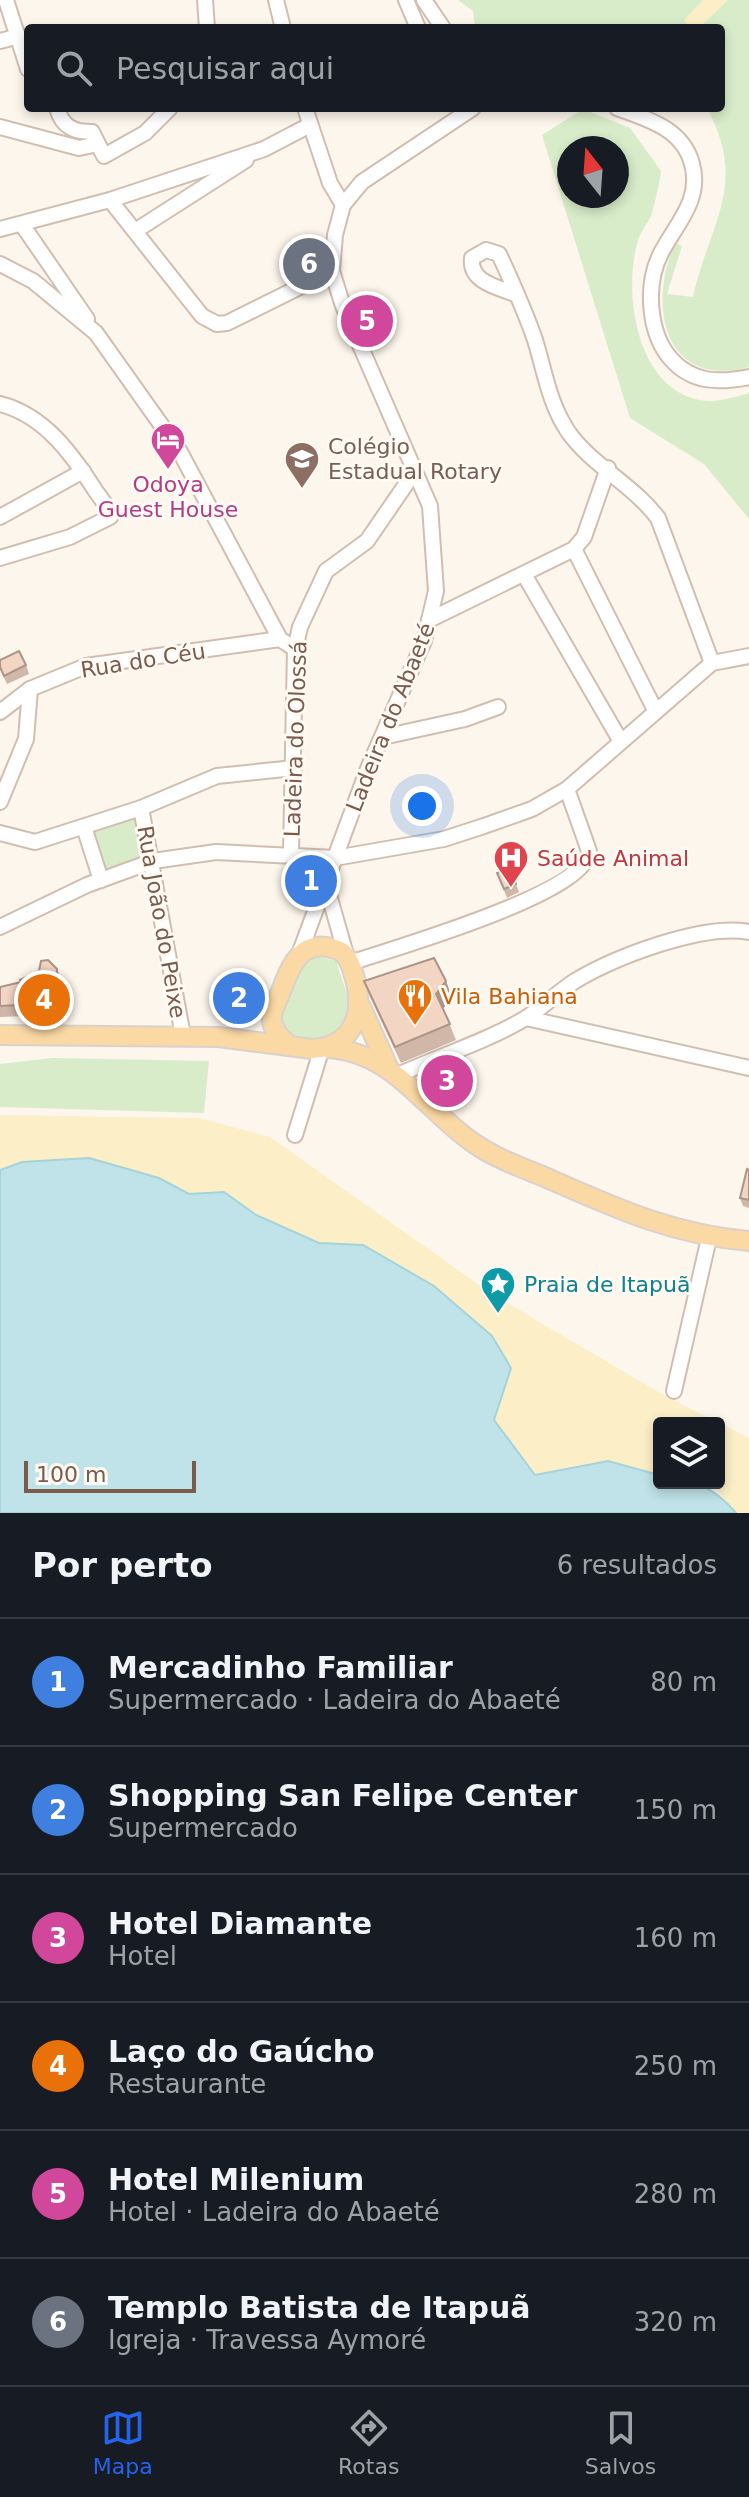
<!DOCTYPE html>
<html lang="pt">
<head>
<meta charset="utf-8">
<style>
	body { margin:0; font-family:"DejaVu Sans",sans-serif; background:#20242c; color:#f1f3f6 }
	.controls { position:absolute; right:24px; bottom:24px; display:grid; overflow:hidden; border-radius:8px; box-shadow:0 4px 12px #0003 }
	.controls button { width:72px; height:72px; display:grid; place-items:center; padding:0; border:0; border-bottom:2px solid #363941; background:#171b24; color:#f1f3f6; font:40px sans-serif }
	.compass { position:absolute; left:557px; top:136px; width:72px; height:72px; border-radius:50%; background:#171b24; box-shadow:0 4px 12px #0003; rotate:343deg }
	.scale { position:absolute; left:24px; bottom:20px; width:172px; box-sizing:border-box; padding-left:8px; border:4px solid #7a5c4d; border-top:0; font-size:22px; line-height:28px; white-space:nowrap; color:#7a5c4d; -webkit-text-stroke:6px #fffaf3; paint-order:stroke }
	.you { position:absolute; left:422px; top:806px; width:28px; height:28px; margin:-20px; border:6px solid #fff; border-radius:50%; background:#1a73e8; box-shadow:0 0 0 12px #1a73e833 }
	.badge { display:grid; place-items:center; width:52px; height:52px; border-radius:50%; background:#2563eb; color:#fff; font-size:26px; font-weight:700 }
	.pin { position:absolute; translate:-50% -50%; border:4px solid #fff; box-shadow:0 2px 8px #0006 }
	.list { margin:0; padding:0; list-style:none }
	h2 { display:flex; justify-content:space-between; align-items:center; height:104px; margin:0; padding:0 32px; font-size:34px }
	h2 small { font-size:26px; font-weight:400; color:#9ea1a6 }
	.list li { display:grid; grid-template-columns:52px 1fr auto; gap:24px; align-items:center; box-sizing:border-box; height:128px; padding:0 32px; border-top:2px solid #363941 }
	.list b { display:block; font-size:30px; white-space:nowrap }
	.list p { margin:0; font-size:26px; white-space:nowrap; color:#9ea1a6 }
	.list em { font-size:26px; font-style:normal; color:#9ea1a6 }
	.icon { flex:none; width:44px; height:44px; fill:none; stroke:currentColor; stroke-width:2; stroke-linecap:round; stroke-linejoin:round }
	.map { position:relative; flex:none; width:749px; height:1513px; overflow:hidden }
	.search { position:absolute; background:#171b24; box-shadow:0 4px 12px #0003; left:24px; right:24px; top:24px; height:88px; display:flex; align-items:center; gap:20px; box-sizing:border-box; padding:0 28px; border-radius:8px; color:#9ea1a6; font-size:30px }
	.sheet { height:872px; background:#171b24 }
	nav { display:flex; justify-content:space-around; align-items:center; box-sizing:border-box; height:112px; border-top:2px solid #363941; background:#171b24; font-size:22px; color:#9ea1a6 }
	nav a { display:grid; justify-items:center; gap:4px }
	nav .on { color:#2563eb }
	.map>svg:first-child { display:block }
	.green { fill:#d8ecc9; fill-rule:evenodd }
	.sand { fill:#fcefc7 }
	.water { fill:#bfe3e8; stroke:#a5d3da; stroke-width:2 }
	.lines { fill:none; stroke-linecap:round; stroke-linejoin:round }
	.minor-casing { stroke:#d1beb0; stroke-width:18 }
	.major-casing { stroke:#dad1cd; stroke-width:22 }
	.minor { stroke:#fff; stroke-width:14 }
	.major { stroke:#fbd9a5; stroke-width:18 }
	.wall { fill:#d1b7a8 }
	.shaded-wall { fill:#aa9588 }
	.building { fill:#f3d5c3; stroke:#aa9588; stroke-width:2 }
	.labels { text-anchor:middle; stroke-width:6; stroke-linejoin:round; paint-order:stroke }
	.education-label { font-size:22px; fill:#785e54; stroke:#fffaf3; text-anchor:start }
	.hotel-label { font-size:22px; fill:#b23c85; stroke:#fffaf3 }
	.street-label { font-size:22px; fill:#7a5c4d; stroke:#fffaf3 }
	.health-label { font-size:22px; fill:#be3a42; stroke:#fffaf3; text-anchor:start }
	.food-label { font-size:22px; fill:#c56008; stroke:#fffaf3; text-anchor:start }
	.culture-label { font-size:22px; fill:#0d838f; stroke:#fffaf3; text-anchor:start }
</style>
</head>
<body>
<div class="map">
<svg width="749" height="1513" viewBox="0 0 749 1513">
	<rect width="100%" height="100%" fill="#fdf6ec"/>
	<g class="green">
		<path d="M458,0H749V367C664,390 647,305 675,243L682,246L667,294L693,297C709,223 749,186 707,108H721V28H475L473,11Z"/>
		<path d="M583,109L630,128L661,171C659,185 656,199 652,213C649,222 641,231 638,240C623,290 635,383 695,399C712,404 733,398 749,393V519L704,464L630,418L542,135ZM569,148H617V196H569Z"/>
		<path d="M139,813L148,858L104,871L90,832Z"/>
		<path d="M315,956L336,961L352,1009L336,1037C319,1041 293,1045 281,1028C276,1020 296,970 303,962C306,959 311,958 315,956Z"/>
		<path d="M52,1058L209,1061L204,1113L0,1107V1064Z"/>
	</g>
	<g class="sand">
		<path d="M703,0H728L699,28H689L684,20Z"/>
		<path d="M0,1115L199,1118L270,1137L492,1294L667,1397L749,1438V1513H736L716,1489L691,1483H719V1423H659V1475L608,1461L535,1475L494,1420L511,1368L363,1245L320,1243L256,1215L224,1192L189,1194L159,1178L22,1162L0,1170Z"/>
	</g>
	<path class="water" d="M89,1158L159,1178L189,1194L224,1192L256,1215L319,1243L363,1245L434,1286L492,1336L511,1368L494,1420L535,1475L608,1461L659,1475V1483C698,1483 710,1483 736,1513H0V1170L22,1162Z"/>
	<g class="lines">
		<defs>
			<g id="minor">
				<path d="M6,0L28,69"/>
				<path d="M205,0L207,28"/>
				<path d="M276,0L283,28"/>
				<path d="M406,0L418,28"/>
				<path d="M424,0L443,28"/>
				<path d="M0,41L19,36"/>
				<path d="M57,108C62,127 74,132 92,132L104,156L145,133L170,108"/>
				<path d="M305,108L330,183L343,205"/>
				<path d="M617,108C648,119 683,129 692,164C702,200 676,224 661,253C645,284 648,333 671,359C692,383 719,383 749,377"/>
				<path d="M0,127L79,148L98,144"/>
				<path d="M110,200L202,316L217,324L227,323L332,271"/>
				<path d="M23,226L87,319"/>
				<path d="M0,229L110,200L264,149L310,125"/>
				<path d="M135,231L246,160"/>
				<path d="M0,264L33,281L96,333L179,450L280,639L295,649"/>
				<path d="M517,295C499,287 469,283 472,258L486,250L499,254C512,282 525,311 535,340C545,372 549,404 569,433C593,466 633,485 658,518L712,663"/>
				<path d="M0,404C44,415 72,454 95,490C101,499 109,507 110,517L70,537L0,558"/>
				<path d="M0,517L83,471"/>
				<path d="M574,549L655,710"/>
				<path d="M525,576L620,740"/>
				<path d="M429,620L574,549L584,537L608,468"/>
				<path d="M0,712L30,689L86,666L280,639"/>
				<path d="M383,737L465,719L498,707"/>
				<path d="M0,802L26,739L30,689"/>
				<path d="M141,808L183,1036"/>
				<path d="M84,827L101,880"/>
				<path d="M0,833L35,842L141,808L217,776L294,768"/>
				<path d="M291,853L295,649L300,627L326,571L367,541L413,474"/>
				<path d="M325,881L347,958"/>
				<path d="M0,927L87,885L153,861L216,852L335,858L444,839L484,826L532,809L567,789L712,663L749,656"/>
				<path d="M300,952L369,766L424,641L436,591L430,506L343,306L332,271L335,235L343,205L362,182L473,108"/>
				<path d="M350,963C391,949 589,893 589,851L567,789"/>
				<path d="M526,1018L749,1068"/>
				<path d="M398,1075C440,1056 487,1041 526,1018C543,1007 558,992 575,981C615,957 703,923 749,932"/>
				<path d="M295,1135L322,1048"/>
				<path d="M674,1391L709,1238"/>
			</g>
			<g id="major">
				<path d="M361,1007L388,1067"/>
				<path d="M0,1035L218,1037L312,1049C357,1046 365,1009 353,972C350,962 346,952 335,949C301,938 291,965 281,991C278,1000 271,1011 272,1020C273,1031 281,1039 289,1045"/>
				<path d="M326,1048C394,1051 423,1109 475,1144C497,1159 523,1168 547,1178C615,1208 674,1235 749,1241"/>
			</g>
		</defs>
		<use href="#minor" class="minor-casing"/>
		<use href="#major" class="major-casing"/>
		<use href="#minor" class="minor"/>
		<use href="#major" class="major"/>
	</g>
	<g class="wall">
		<path d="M0,660L26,665L29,674L7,684L0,669Z"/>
		<path d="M510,868L519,892L507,898L497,873Z"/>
		<path d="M61,980L60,1010L25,1011V1016L0,1017V987L21,982Z"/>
		<path d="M364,981H446L452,998L443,1008L456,1040L401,1063L370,997Z"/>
		<path d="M749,1170V1208L743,1206L740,1198Z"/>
	</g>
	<g class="shaded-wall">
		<path d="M57,969L61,980L60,1010L56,999Z"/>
		<path d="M446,981L452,998L442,1010L436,994Z"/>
	</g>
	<g class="building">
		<path d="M19,651L26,665L4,676L0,667V660Z"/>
		<path d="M510,868L516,884L504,889L497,873Z"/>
		<path d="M434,958L446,981L436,994L450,1024L395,1047L364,981Z"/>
		<path d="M48,960L57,969L56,999L21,1001V1005L0,1006V987L21,982L20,980L39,971L41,961Z"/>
		<path d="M747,1169L749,1170V1200L740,1198Z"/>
	</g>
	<defs>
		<symbol id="hotel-pin" viewBox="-11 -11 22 30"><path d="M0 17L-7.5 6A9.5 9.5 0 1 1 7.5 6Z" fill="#d1479c" stroke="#fffaf3"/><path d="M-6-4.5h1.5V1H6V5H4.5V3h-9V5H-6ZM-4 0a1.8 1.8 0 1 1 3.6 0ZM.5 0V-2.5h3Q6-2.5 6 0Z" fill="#fff"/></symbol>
		<symbol id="school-pin" viewBox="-11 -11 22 30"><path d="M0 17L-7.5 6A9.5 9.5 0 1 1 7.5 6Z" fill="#8d6e63" stroke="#fffaf3"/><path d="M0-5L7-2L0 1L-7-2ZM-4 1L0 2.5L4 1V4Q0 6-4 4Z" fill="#fff"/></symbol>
		<symbol id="hospital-pin" viewBox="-11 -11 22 30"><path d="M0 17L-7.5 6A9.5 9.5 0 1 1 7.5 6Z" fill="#e0444e" stroke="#fffaf3"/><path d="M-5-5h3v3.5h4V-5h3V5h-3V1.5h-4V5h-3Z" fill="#fff"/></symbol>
		<symbol id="restaurant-pin" viewBox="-11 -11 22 30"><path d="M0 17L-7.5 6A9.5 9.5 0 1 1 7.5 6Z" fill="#e8710a" stroke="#fffaf3"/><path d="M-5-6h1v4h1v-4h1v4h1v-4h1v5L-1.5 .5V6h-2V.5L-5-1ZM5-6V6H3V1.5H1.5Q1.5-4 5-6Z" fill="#fff"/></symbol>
		<symbol id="sight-pin" viewBox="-11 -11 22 30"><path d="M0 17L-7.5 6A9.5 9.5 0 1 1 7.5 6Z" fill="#0f9aa8" stroke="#fffaf3"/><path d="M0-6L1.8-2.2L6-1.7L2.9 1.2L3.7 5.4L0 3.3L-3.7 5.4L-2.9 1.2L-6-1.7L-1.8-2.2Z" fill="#fff"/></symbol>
	</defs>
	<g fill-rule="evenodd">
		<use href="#hotel-pin" x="148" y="420" width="40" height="54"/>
		<use href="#school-pin" x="282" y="439" width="40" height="54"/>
		<use href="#hospital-pin" x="491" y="838" width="40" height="54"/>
		<use href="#restaurant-pin" x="395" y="976" width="40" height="54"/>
		<use href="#sight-pin" x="478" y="1264" width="40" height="54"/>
	</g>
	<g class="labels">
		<g class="education-label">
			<text x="328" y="454">Colégio<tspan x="328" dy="25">Estadual Rotary</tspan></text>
		</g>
		<g class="hotel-label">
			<text x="168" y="492">Odoya<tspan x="168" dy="25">Guest House</tspan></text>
		</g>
		<g class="street-label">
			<text transform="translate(143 660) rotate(-9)" y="8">Rua do Céu</text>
			<text transform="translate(390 717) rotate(-68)" y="8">Ladeira do Abaeté</text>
			<text transform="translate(295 739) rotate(-88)" y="8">Ladeira do Olossá</text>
			<text transform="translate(162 922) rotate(80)" y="8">Rua João do Peixe</text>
		</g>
		<g class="health-label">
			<text x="537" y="866">Saúde Animal</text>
		</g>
		<g class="food-label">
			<text x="441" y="1004">Vila Bahiana</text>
		</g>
		<g class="culture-label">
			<text x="524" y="1292">Praia de Itapuã</text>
		</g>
	</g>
</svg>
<div class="controls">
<button><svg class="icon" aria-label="layers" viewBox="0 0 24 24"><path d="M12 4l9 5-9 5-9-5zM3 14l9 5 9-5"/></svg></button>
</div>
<svg class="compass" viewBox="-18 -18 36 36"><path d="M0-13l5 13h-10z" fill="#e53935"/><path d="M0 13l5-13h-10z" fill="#9ea1a6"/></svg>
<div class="scale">100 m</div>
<div class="you"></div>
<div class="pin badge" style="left:311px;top:881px;background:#3f7fe0">1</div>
<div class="pin badge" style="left:239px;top:998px;background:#3f7fe0">2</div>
<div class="pin badge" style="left:447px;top:1081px;background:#d1479c">3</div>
<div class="pin badge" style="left:44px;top:1000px;background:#e8710a">4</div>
<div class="pin badge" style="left:367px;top:321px;background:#d1479c">5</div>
<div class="pin badge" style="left:309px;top:264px;background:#6b7280">6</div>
<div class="search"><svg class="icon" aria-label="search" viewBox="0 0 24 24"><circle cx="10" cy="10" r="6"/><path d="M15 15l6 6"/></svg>Pesquisar aqui</div>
</div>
<section class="sheet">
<h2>Por perto<small>6 resultados</small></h2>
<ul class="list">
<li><span class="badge" style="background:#3f7fe0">1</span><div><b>Mercadinho Familiar</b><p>Supermercado · Ladeira do Abaeté</p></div><em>80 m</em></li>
<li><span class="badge" style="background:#3f7fe0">2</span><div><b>Shopping San Felipe Center</b><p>Supermercado</p></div><em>150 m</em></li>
<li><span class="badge" style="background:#d1479c">3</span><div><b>Hotel Diamante</b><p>Hotel</p></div><em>160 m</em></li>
<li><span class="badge" style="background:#e8710a">4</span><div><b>Laço do Gaúcho</b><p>Restaurante</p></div><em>250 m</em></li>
<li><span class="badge" style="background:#d1479c">5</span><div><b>Hotel Milenium</b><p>Hotel · Ladeira do Abaeté</p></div><em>280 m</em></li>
<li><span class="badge" style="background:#6b7280">6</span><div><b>Templo Batista de Itapuã</b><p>Igreja · Travessa Aymoré</p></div><em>320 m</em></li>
</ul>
</section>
<nav>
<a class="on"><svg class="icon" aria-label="map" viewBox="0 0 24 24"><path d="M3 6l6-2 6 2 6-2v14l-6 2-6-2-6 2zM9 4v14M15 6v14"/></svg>Mapa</a>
<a><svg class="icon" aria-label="directions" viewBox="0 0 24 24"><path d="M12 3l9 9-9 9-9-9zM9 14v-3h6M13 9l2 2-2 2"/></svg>Rotas</a>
<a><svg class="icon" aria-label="saved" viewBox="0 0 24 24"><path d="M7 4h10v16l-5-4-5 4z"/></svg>Salvos</a>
</nav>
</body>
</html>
